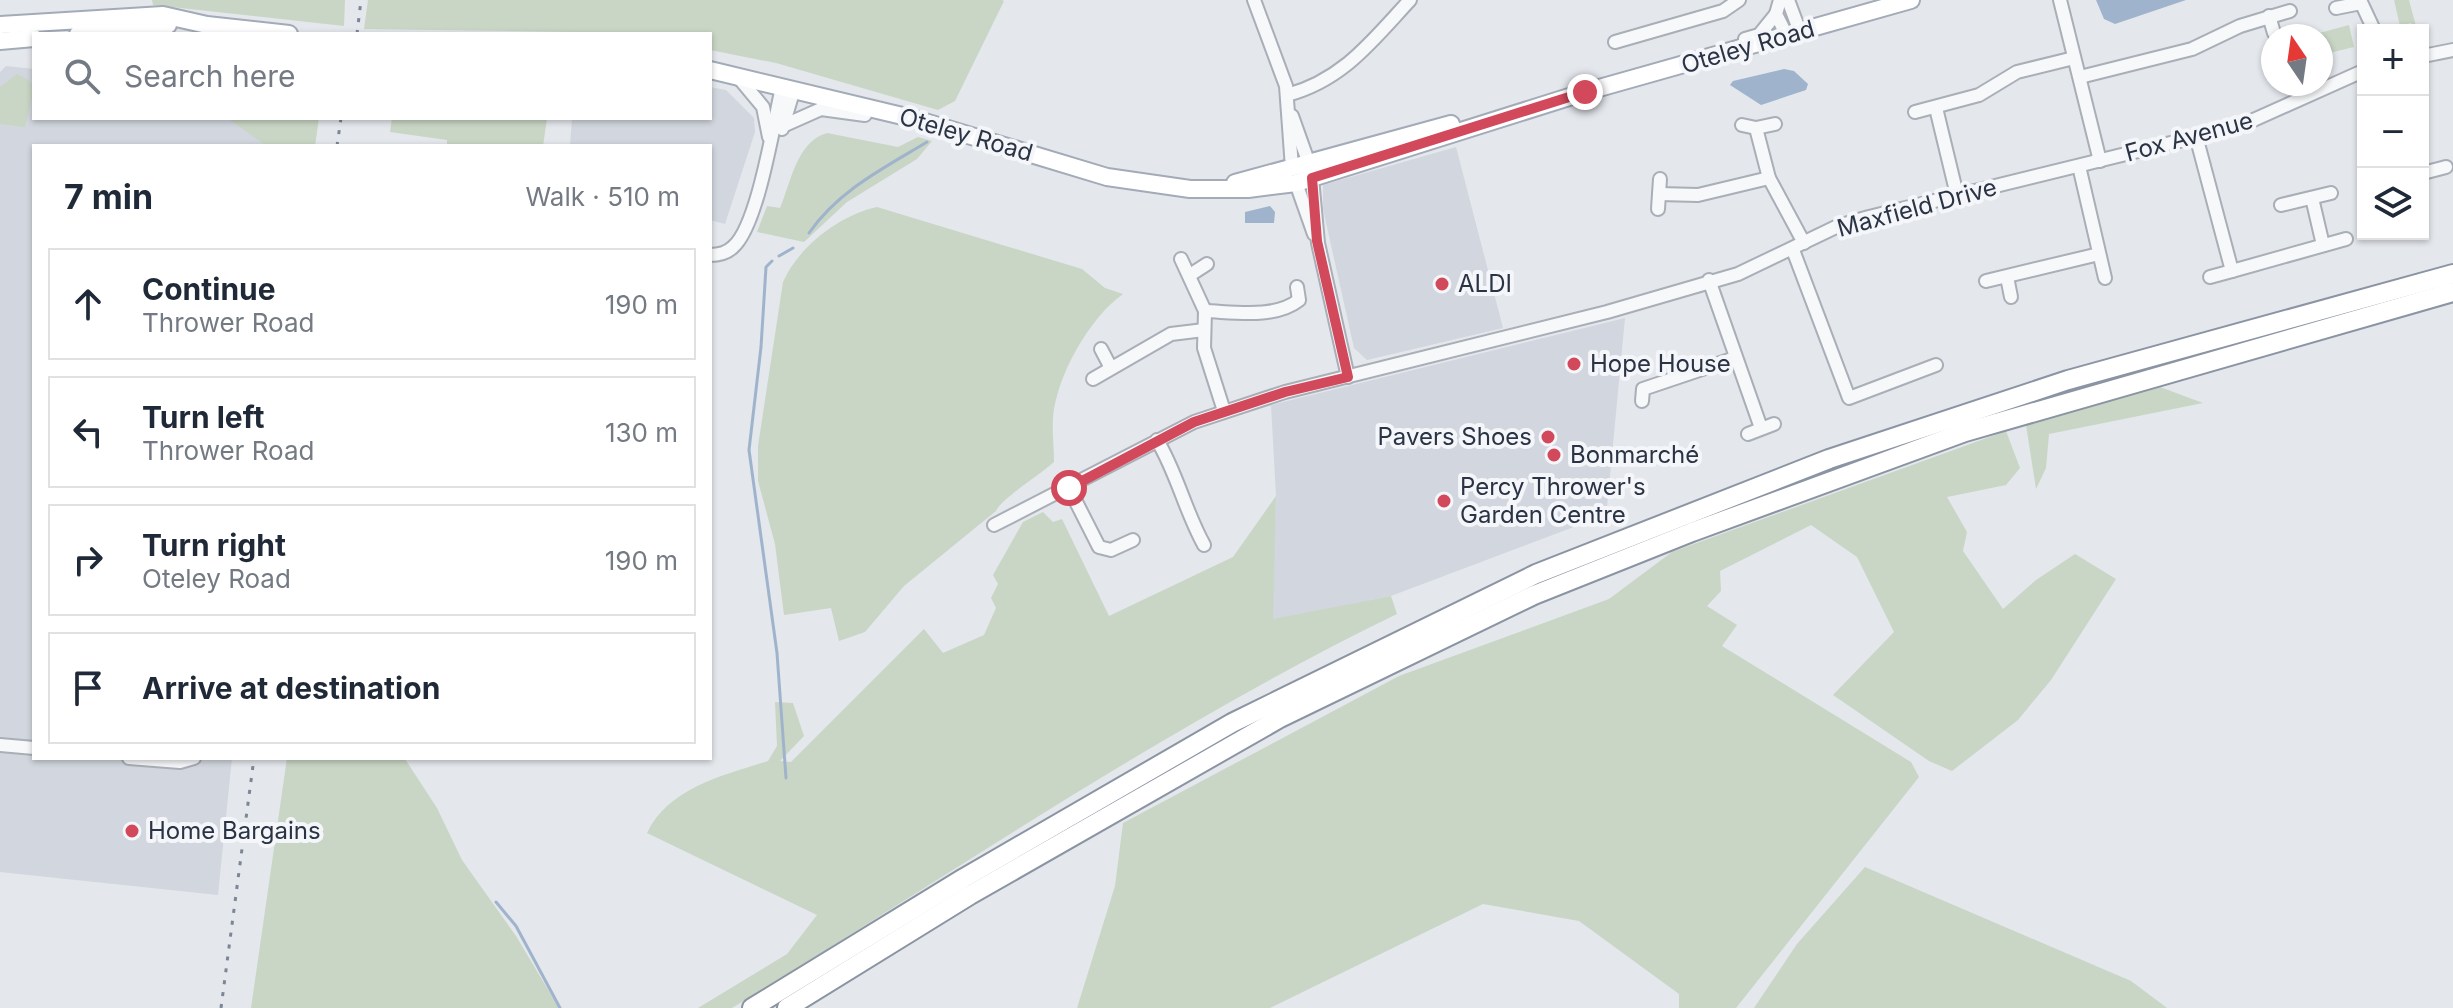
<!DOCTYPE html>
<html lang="en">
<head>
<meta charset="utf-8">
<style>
	body { margin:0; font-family:Inter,sans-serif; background:#f6f6f7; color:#1f2937 }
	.controls { position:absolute; right:24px; top:24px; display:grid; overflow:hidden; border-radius:0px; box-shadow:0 2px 6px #0004 }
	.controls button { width:72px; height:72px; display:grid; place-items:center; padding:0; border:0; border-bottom:2px solid #e0e1e3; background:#fff; color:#1f2937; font:40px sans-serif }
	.compass { position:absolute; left:2261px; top:24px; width:72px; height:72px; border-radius:50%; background:#fff; box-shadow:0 2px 6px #0004; rotate:347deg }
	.stop { position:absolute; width:24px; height:24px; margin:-18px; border:6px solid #d1495b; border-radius:50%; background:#fff }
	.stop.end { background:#d1495b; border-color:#fff; box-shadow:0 2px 8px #0008 }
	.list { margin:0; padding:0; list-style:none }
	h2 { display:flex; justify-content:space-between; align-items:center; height:104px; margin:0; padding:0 32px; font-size:34px }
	h2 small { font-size:26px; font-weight:400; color:#747a83 }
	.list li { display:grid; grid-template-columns:52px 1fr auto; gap:24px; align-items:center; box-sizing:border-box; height:112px; margin:0 16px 16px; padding:0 16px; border:2px solid #e0e1e3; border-radius:0px }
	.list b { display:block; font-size:30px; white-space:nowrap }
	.list p { margin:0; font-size:26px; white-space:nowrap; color:#747a83 }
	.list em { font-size:26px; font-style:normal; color:#747a83 }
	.icon { flex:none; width:44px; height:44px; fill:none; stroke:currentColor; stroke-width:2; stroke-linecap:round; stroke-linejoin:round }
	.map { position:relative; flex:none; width:2453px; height:1008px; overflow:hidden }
	.search { position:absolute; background:#fff; box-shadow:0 2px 6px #0004; left:32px; top:32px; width:680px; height:88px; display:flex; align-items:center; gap:20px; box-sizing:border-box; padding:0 28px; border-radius:0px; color:#747a83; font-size:30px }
	.panel { position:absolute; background:#fff; box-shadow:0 2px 6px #0004; left:32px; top:144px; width:680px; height:616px; border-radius:0px }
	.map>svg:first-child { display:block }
	.built { fill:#d2d6de }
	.green { fill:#c9d6c5 }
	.water { fill:#9fb4cc }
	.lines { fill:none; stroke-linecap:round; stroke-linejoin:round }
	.stream { stroke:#9fb4cc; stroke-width:3 }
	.minor-casing { stroke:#a9aeb7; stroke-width:16 }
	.major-casing { stroke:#a3abb8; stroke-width:20 }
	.highway-casing { stroke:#8b94a3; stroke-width:22 }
	.minor { stroke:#f7f8fa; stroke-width:12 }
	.major { stroke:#fff; stroke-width:16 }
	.highway { stroke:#fff; stroke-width:18 }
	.rail { stroke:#7d8696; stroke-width:3; stroke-dasharray:4 8; stroke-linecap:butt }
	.route { stroke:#d1495b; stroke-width:10 }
	.poi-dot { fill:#d1495b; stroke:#f4f6f9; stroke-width:3 }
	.labels { text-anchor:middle; stroke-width:8; stroke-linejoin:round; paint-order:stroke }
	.street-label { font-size:24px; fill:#2b3445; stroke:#f4f6f9 }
	.poi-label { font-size:24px; fill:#2b3445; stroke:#f4f6f9; text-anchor:start }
</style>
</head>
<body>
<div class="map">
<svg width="2453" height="1008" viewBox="0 0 2453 1008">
	<rect width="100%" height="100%" fill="#e4e7ec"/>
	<g class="built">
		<path d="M6,66L34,69V118H271L303,146H34V758H232L218,895L0,872V72Z"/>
		<path d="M710,87L726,90L754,118L755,132L725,224L710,220V146H570L572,118H710Z"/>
		<path d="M1456,147L1503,328L1367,360L1354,348L1323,209V185Z"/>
		<path d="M1625,318L1607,507L1587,522L1391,596L1272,620L1276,496L1271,405Z"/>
	</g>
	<g class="green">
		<path d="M152,0H345L344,26L153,5Z"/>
		<path d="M368,0H1002L1004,1L955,101L938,110L776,63L710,50V34L364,29Z"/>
		<path d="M2394,0H2409L2417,30L2411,23L2400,26Z"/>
		<path d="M2349,25L2354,47L2321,55V36H2308Z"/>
		<path d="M17,74L30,81L34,89L25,127L0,124V87Z"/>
		<path d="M227,118H319L315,146H267Z"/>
		<path d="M392,118H547L543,146H447V140L390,132Z"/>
		<path d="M827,133L898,147L918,137L932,141L917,159L847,202L804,242L757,232L767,206L780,208C791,182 797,141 827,133Z"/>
		<path d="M877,207L1082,269L1105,288L1123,294C1089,318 1056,377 1053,418C1052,432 1054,448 1054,462C1041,474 1001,499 996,511L904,586L865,632L839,641L831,608L784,615L775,544L758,481V446L783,282C799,246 840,215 877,207Z"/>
		<path d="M2160,387L2203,403L2049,434L2046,468L2036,489L2026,425Z"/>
		<path d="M2006,431L2020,468L2006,485L1947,497L1967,532L1963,551L2003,609L2036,580L2075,554L2116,579L2051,680L2018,720L1952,771L1929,761L1833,695L1894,632L1857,557L1811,525L1720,571L1721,591L1707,606L1737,625L1722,646L1911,762L1919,777L1736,1008H1679V994L1579,921L1483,904L1270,1008H1077L1115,886L1123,823L1399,676L1609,599L1672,552Z"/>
		<path d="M1276,496L1273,619L1391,596L1397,614C1164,727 952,874 732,1008H698L787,954L817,915L647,833C668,788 724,775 768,761L777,746L775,702L793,703L804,736L780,761L791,762L924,629L943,653L984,635L996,608L991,598L998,584L993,575L1023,522L1043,512L1053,522L1062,519L1109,616L1233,557Z"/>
		<path d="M287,758L405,759L437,808L462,860L516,936L559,1008H251Z"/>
		<path d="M1865,867L2131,981L2167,1008H1754L1797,944Z"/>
	</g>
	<g class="water">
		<path d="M2096,0H2186L2115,24L2104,19Z"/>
		<path d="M1784,69L1794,71L1808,84L1806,90L1761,105L1730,85L1733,81Z"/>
		<path d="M1270,206L1275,212L1274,223H1245V212Z"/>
	</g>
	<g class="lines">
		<g class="stream">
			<path d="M809,233C839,190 884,168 927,142"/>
			<path d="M779,256L793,248"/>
			<path d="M772,261L766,267L761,347L749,450L777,653L786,778"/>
			<path d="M496,902L516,926L560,1008"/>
		</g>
		<defs>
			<g id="minor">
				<path d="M1254,0L1286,86L1292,168"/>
				<path d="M1780,0L1776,14L1787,36"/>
				<path d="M1788,0L1800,32"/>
				<path d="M2060,0L2100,161"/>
				<path d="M2360,0L2374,30"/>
				<path d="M2336,8L2361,3"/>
				<path d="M2269,16L2274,33"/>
				<path d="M1745,39L1759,35L1776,14"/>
				<path d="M1615,42L1723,11L1739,0"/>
				<path d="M2423,56L2453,50"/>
				<path d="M738,77L763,107L769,137"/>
				<path d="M2080,77L2192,49L2240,26L2290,11"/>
				<path d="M1287,95C1343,80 1372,41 1410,0"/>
				<path d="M1936,108L1957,195"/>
				<path d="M1915,112L1979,95L2017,72L2074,58"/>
				<path d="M1292,116L1308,161"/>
				<path d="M785,125L821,109L865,115"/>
				<path d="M1742,125L1756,128L1775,124"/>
				<path d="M1756,128L1769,178L1804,243"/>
				<path d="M782,129L794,89"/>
				<path d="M2196,136L2232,271L2346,239"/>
				<path d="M2079,166L2105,278"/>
				<path d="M2423,173L2446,167"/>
				<path d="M1312,178L1318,243L1348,377"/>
				<path d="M1296,183L1314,234"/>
				<path d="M1659,194L1698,195L1769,178"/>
				<path d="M2312,198L2323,245"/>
				<path d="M2281,205L2331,193"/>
				<path d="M1658,209L1660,179"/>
				<path d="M1793,250L1849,398L1936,365"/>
				<path d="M710,255C718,255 727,253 733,247C758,226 774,121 782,87"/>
				<path d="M1181,259L1205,311L1204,348L1224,411"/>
				<path d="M1190,275L1207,264"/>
				<path d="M2007,277L2011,297"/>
				<path d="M2210,277L2232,271"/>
				<path d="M1709,280L1761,428"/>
				<path d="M1986,281L2099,254"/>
				<path d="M1205,311C1234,312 1275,319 1299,300L1297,287"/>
				<path d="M1101,349L1111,368"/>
				<path d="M1093,379L1171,334L1204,330"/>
				<path d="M1642,401L1643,389L1735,358"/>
				<path d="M1748,434L1774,424"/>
				<path d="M1157,440C1177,473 1185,511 1204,545"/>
				<path d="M1069,488L1099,547L1111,550L1133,540"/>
				<path d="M994,525L1194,422L1285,392L1607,312L1738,274L1838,226L1869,217L2240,126L2363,71"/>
				<path d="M0,745L34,748"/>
				<path d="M129,758L180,762L194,758"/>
			</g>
			<g id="major">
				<path d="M0,25L163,15L207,25L289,34"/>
				<path d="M78,34L168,25"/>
				<path d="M0,41L34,38"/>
				<path d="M710,70L915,119L1107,177L1190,189H1248L1296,183L1585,92L1911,0"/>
				<path d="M1235,183L1451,124"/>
			</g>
			<g id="highway">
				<path d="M752,1008L964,878L1232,723L1536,574L1829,459L2068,380L2453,274"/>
				<path d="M787,1008L970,895L1280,718L1534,595L1692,532L1965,432L2453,292"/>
			</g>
		</defs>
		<use href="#minor" class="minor-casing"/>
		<use href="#major" class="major-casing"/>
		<use href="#highway" class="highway-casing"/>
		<use href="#minor" class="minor"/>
		<use href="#major" class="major"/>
		<use href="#highway" class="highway"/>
		<g class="rail">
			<path d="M357,34L361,0"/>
			<path d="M337,146L341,118"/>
			<path d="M221,1008L254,758"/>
		</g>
	</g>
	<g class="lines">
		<path class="route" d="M1069,488L1194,422L1285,392L1348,377L1317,241L1312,178L1585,92"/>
	</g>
	<g class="poi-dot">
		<circle cx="1442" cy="284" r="8"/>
		<circle cx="1574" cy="364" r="8"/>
		<circle cx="1548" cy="437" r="8"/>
		<circle cx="1554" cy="455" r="8"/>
		<circle cx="1444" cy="501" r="8"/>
		<circle cx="132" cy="831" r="8"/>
	</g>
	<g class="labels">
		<g class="street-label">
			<text transform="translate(1748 47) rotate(-16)" y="8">Oteley Road</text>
			<text transform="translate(966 135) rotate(16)" y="8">Oteley Road</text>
			<text transform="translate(2189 137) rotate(-15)" y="8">Fox Avenue</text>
			<text transform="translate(1917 208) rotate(-15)" y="8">Maxfield Drive</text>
		</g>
		<g class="poi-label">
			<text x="1458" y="292">ALDI</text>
			<text x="1590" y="372">Hope House</text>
			<text x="1532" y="445" text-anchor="end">Pavers Shoes</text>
			<text x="1570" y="463">Bonmarché</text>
			<text x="1460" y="495">Percy Thrower's<tspan x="1460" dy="28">Garden Centre</tspan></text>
			<text x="148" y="839">Home Bargains</text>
		</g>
	</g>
</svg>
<div class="controls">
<button>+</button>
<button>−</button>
<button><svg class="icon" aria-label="layers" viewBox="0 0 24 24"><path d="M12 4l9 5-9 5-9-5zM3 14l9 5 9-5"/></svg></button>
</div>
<svg class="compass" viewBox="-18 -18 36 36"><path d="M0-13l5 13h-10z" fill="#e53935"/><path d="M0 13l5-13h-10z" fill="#747a83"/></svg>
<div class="stop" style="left:1069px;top:488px"></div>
<div class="stop end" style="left:1585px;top:92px"></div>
<div class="search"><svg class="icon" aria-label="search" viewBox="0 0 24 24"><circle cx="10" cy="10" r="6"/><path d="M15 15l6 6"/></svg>Search here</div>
<section class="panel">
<h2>7 min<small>Walk · 510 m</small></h2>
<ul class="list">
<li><svg class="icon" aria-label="ahead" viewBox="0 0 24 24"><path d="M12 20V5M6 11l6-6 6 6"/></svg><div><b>Continue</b><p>Thrower Road</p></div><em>190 m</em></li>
<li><svg class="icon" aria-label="left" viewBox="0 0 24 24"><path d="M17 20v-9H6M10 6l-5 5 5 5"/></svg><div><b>Turn left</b><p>Thrower Road</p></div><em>130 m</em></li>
<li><svg class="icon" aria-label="right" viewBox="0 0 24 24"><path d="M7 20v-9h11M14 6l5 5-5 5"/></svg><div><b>Turn right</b><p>Oteley Road</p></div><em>190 m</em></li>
<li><svg class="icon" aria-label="arrive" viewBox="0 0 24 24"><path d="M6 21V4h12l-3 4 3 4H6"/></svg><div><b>Arrive at destination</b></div></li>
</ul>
</section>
</div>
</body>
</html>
